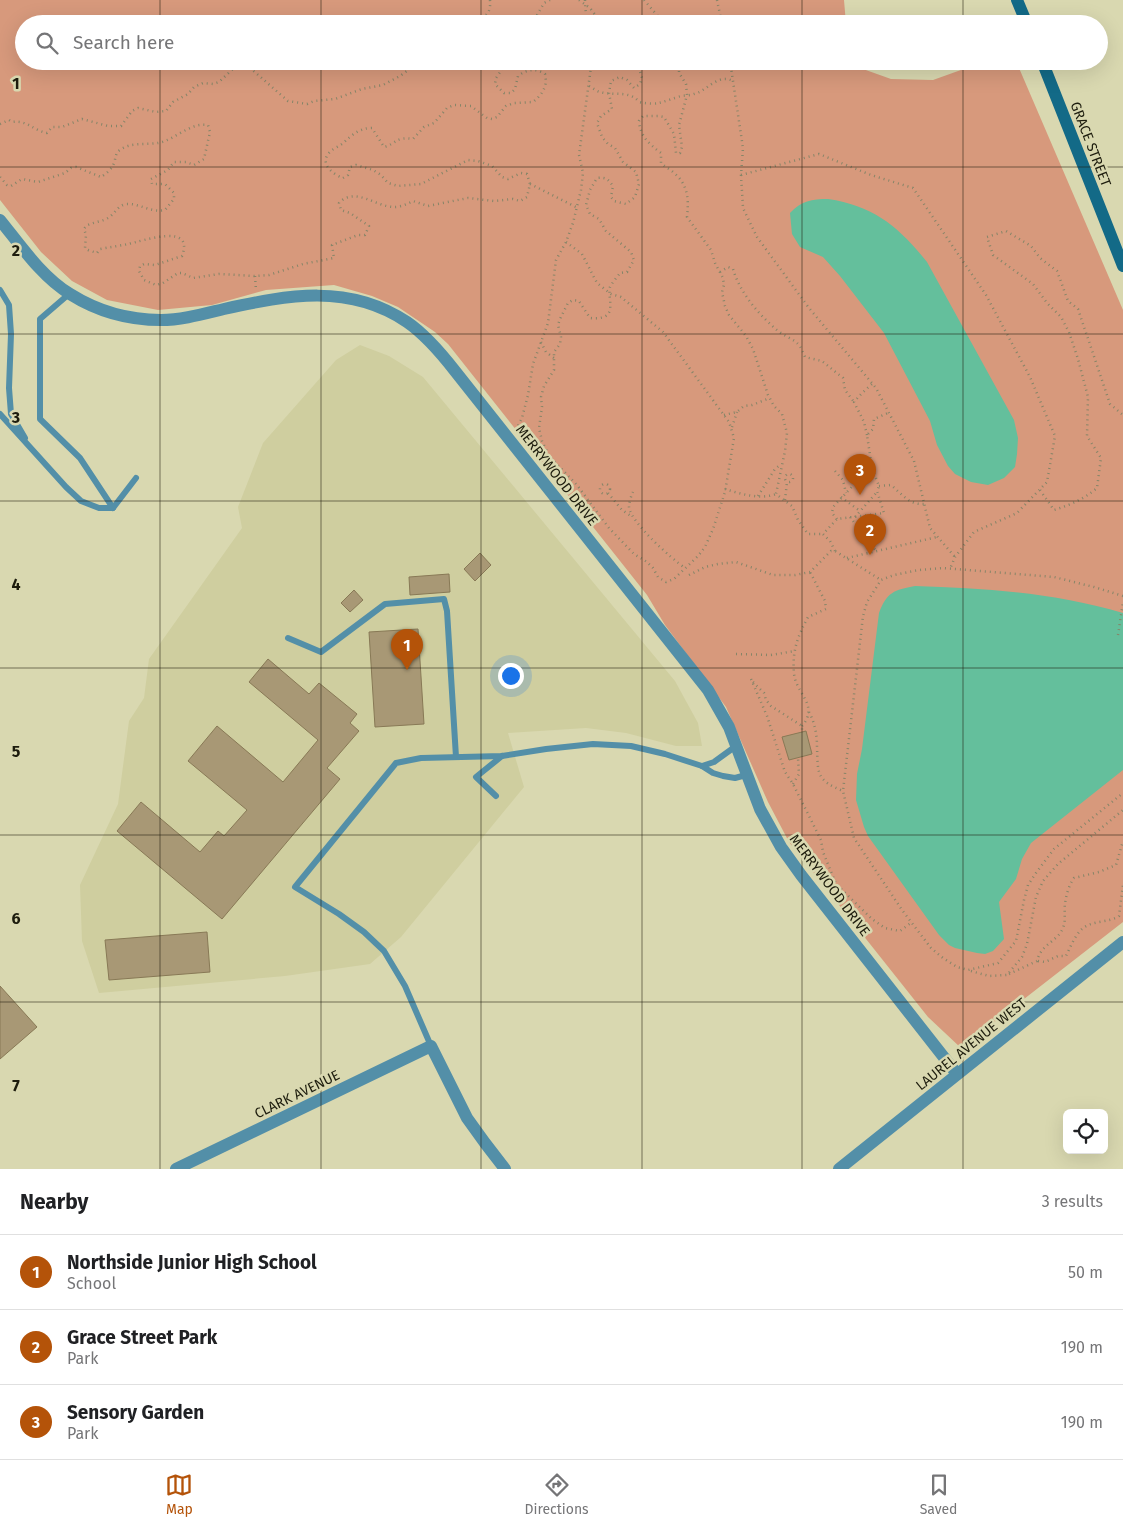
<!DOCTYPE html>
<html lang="en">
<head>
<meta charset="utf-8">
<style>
	body { margin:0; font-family:"Fira Sans",sans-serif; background:#f2f2f2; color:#202124 }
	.controls { position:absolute; right:15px; bottom:15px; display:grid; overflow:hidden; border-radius:8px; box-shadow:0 5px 20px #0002 }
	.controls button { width:45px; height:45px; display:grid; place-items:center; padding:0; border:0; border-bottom:1px solid #e0e0e0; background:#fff; color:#202124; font:25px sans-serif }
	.you { position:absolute; left:510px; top:675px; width:18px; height:18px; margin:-12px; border:4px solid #fff; border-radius:50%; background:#1a73e8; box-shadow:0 0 0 8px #1a73e833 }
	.badge { display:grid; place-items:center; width:32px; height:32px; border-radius:50%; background:#b45309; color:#fff; font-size:16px; font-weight:700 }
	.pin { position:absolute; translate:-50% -41px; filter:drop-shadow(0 1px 2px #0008) }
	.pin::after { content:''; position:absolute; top:26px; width:18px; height:15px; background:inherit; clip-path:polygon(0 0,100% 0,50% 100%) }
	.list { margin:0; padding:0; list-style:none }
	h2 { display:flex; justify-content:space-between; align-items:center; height:65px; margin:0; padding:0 20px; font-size:21px }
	h2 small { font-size:16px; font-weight:400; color:#757577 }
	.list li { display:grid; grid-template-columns:32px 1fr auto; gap:15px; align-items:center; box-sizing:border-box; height:75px; padding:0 20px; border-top:1px solid #e0e0e0 }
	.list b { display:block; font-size:19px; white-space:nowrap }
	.list p { margin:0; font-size:16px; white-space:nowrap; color:#757577 }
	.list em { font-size:16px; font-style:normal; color:#757577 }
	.icon { flex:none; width:28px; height:28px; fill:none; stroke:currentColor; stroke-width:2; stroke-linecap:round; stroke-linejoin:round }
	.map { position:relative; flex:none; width:1123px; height:1169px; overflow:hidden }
	.search { position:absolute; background:#fff; box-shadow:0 5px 20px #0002; left:15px; right:15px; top:15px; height:55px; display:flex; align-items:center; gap:12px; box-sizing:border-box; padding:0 18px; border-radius:28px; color:#757577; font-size:19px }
	.sheet { height:290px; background:#fff }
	nav { display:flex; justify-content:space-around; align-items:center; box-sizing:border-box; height:70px; border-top:1px solid #e0e0e0; background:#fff; font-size:14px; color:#757577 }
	nav a { display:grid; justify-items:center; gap:2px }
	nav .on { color:#b45309 }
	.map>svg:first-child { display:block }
	.built { fill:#cfce9f }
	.green { fill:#d7997c }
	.water { fill:#64bf9c }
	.building { fill:#a89875; stroke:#887956 }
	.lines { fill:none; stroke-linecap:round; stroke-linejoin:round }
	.path { stroke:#868568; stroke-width:2.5; stroke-dasharray:1 4; stroke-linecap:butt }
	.service { stroke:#538fa8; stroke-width:6 }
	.minor { stroke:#538fa8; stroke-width:12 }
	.tertiary { stroke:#538fa8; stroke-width:12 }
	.secondary { stroke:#136a87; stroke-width:12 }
	.grid { fill:none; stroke:#1d1c0d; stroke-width:1; stroke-opacity:0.55 }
	.labels { text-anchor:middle; stroke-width:5; stroke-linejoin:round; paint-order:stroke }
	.street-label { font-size:14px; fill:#1d1c0d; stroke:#d9d8b0 }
	.grid-label { font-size:16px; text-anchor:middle; font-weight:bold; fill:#1d1c0d; stroke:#d9d8b0; stroke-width:5; stroke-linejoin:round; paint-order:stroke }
</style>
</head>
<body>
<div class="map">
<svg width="1123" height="1169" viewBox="0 0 1123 1169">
	<rect width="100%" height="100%" fill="#d9d8b0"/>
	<path class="built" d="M360,345L389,356L423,377L675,681L698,723L702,746H676L626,733L586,728L508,733L524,787L401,937L370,964L285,976L99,993L82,941L80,885L118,804L129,721L144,698L149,659L242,528L238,507L263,443L336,360Z"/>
	<path class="green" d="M0,0H844L846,24H24V61H848L849,64L891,79L933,80L986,61H1016L1123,310V922L961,1048L928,1017L789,842L768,802L726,707L665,625L647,595L448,344L435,332L398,307L372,296L334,285L266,290L212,305L158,310L107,300L72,281L41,252L0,200Z"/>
	<g class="water">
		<path d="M828,199C874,206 898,226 927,262L1014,420L1018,438L1017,454L1015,467L1004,478L988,485L971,482L955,474L948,466L937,445L930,421L884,333L840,276L823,257L800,247L792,234L790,213C801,201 812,199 828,199Z"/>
		<path d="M915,586C985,588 1056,593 1123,613V770L1031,843L1022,859L1016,879L999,902L1004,939L993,951L985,954L977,953L955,948L949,945L939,935L868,836L864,827L856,800L857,774L862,749L879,613C887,592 894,590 915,586Z"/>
	</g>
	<g class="building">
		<path d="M480,553L491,565L475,581L464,569Z"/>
		<path d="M449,574L450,592L410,595L409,577Z"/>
		<path d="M354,590L363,600L350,612L341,603Z"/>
		<path d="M418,629L424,724L375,727L369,632Z"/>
		<path d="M268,659L309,694L319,683L357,714L350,723L359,731L327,768L340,779L222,919L117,831L141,802L200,852L218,831L224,836L247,810L188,761L217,726L283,782L318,740L249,682Z"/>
		<path d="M806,731L812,754L789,760L782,737Z"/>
		<path d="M207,932L210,972L109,980L105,940Z"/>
		<path d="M0,986L37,1027L0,1059Z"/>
	</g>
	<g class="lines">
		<g class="path">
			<path d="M579,0L590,8L602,24"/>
			<path d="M585,0C585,9 587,15 585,24"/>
			<path d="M644,0L657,15L662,24"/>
			<path d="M717,0L722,24"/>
			<path d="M453,24L456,22C474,20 492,22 490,0"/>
			<path d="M532,24L544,3L550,0"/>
			<path d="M679,61V73L686,84L687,95L679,125L682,147L680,153H676L674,134L664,117L659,116H643L639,121C640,136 649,144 661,153V163C665,167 670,169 674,173C688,184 689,200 687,217L711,250L715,263L723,278L724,285L722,292L725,306L729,315L746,336L753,349L768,395L774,406L782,414L787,433L785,451L776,494L792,506L798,520L808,534H823"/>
			<path d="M730,61L743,148L741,175L743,208L757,237L809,308L876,388L914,461L930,528L955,557"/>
			<path d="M589,86C593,88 596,91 600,92C613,96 630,90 639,102C658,106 661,102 678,97C683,95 689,96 694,94C707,91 718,73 733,81"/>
			<path d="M0,124L9,120L12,122C28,120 32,130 47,133L52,127H62L82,119L108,126H121L132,111L138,108L156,112L166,111L173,102L188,94L194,87L203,83L213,84L219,82L236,66L249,67L288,101L307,104L314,101L335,99L362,89L383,85L400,76L420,61"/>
			<path d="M741,175L819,154L871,175L913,188L986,295L1030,377L1055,436L1047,482L1017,513L974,532L955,557L950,569"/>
			<path d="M0,177L7,185L11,186L22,179L38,182L65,173L71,168L76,167L101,177C106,174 112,169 114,163C116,158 115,153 120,150C130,142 146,145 158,143C175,140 190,122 208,125L210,132L204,159L194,165L186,162H174L168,170L151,179L152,184H165L174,193V199L165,210C150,213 140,203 126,204C117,206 115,214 108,218C101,222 93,222 86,226L84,229L86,235L85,248L88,250L97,253L100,249C110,247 119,246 128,244C143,241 195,222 182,256L155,265L144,264L140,266L139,271L144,280L156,285L163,283L178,273H182L193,278L219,274L255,276L269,275L303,264L334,258L332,245L358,235H365L369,226L350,213L341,210L339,203C355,186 376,207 394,207C401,207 407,204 413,201L428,206L468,198L494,201L513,199L520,201L527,197L530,184L527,174L521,173L508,179L502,177L492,166L478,161L468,160L421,184L398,186L388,183L381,175L373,170L356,165L350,167L348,175L343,178C334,175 319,164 329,153C332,149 338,147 342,144C352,135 359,128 372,128L384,147C396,144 396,136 413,139L424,127L434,123L447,108L454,105L471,106L487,118L492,119L497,117L506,106L514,103L533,102C542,95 548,86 545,74C536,68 527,69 518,76L515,89L511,93H504L495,84L496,78L508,61"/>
			<path d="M530,184L576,207"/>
			<path d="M566,242L582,254L597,283L611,294L621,297L663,332L729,422L734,438L725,492L713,529L705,547L698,556L674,579L666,582L658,577L653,568L647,562L634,554L609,528L577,485L549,456L542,441L539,428L542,407L541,397L544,386L554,370V352L560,344L561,337L558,325L560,319L568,303L573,300L579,301L590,318C620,321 607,300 610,287C612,283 617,277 620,273L627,272L634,260L631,252L606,231L599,219L590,214L586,205L590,190L597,178C606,177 608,179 613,186L611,197L614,201L626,204L635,197L639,184L636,172L623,162L615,148L608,144L602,137L597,123L601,116L612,109L609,93L611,81L620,77L627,80L634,88L640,84L642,78L637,61"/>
			<path d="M720,272L728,267L733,269C740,293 759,315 778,331C793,342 798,338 805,357L822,361L843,378L845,390L854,402"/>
			<path d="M255,276L256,290"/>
			<path d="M541,342L546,352L554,358"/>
			<path d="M724,415L737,412L744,406L752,405L770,398"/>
			<path d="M732,427L737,412"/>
			<path d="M516,430L522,418L528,395L533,364L548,323L556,260L566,242L573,223L581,190L583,173L579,155L591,67L586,61"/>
			<path d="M867,435L864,422L854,402L862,393L872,384"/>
			<circle cx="857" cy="460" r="4"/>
			<path d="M857,465L858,479"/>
			<path d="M872,468L867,435L873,429L874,419L888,413"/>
			<path d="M835,471L843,480L846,493"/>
			<circle cx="789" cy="478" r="4"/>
			<circle cx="605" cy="489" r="5"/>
			<path d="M879,486L891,485C902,494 909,505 924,504"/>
			<path d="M725,489C741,494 760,500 776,494"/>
			<path d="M1040,490L1054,510C1070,505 1084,499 1097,488L1101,458L1087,436L1088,397L1078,359L1069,332L1061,317L1047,303L1033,284L993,255L987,237L1006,231L1031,246L1040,258L1057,271L1068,301L1078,309L1110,404L1123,415"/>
			<path d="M633,492C631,496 629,503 629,507C631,523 672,559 685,568"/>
			<path d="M608,493L622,510L631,516"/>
			<path d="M758,496L775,469L780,465"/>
			<path d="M841,497L860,511"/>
			<path d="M785,500L787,482"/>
			<path d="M850,517L876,551"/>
			<path d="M855,517L877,492"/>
			<path d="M835,551L830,541L823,534L837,519L884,513L877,491L879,486L872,468L862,476L833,507L832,513L837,519"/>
			<path d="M847,558L937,537"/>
			<path d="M689,575L705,567L718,564L736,562L773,575H795L810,572L831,551H835L881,580"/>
			<path d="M1123,596L1094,587L1054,577L943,568L919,570L894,575L881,580L867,602L863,616L843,791L854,838L902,910L931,948L943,958L957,967L968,970L998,963L1016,941L1024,900L1028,885L1036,873L1054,849L1123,793"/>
			<path d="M1118,635L1123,602"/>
			<path d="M736,654L771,655L795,651"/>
			<path d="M751,679L767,716L785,772L793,784L821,840L823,852L836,884L872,919L885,928L900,931L912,922"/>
			<path d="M753,682L764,693L766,700L771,706L802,726V732"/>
			<path d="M809,712C815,723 817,735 817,747C818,774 816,780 843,791"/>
			<path d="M802,726C820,705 795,693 794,673C792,650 798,636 808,617L826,609L825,601L810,572"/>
			<path d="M793,784L799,774L798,758"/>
			<path d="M1038,961L1045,962L1058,956H1066C1070,948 1075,935 1082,929C1092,920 1109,923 1119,916L1123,885"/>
			<path d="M971,971L989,976L1007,975L1022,957L1027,944L1036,897L1043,881L1058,864L1123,810"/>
			<path d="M1009,974L1037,961C1041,944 1057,942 1063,928C1066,920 1064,912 1065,904C1066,895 1069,885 1074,878L1099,872L1116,865L1123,841"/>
		</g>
		<g class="service">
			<path d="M0,290L9,305L11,334L9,388L11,414L25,438"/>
			<path d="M69,294L40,319V419L80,458L113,508"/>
			<path d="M0,414L66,487L81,501L99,508H113L136,478"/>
			<path d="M288,638L321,652L385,604L444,599L447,611L456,757"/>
			<path d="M702,766L714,762L736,746"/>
			<path d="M496,796L476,777L502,756"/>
			<path d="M431,1046L405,986L384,951L364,932L339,914L295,887L396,763L421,758L502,756L546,749L593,744L631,746L665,754L702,766L713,773L723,776L735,778L746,775"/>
		</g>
		<g class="minor">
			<path d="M0,220C21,246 42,277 70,294C97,311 129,320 161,320C182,320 203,314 224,309C288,295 349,283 407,322C426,335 441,353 455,371L708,690L729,727L760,809L781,847L801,875L957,1074"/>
			<path d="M176,1169L431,1046L467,1118L485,1143L505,1169"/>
		</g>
		<path class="tertiary" d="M839,1169L1123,942"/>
		<g class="secondary">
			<path d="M1017,0L1027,24"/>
			<path d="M1042,61L1123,266"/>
		</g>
	</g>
	<path class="grid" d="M160,0V24M321,0V24M481,0V24M642,0V24M802,0V24M963,0V24M160,61V1169M321,61V1169M481,61V1169M642,61V1169M802,61V1169M963,61V1169M0,167H1123M0,334H1123M0,501H1123M0,668H1123M0,835H1123M0,1002H1123"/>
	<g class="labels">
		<g class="street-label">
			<text transform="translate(1091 144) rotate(69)" y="5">GRACE STREET</text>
			<text transform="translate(557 475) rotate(52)" y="5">MERRYWOOD DRIVE</text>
			<text transform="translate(830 885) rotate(53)" y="5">MERRYWOOD DRIVE</text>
			<text transform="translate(971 1044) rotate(-39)" y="5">LAUREL AVENUE WEST</text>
			<text transform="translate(297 1094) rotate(-26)" y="5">CLARK AVENUE</text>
		</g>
	</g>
	<g class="grid-label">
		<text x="16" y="89">1</text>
		<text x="16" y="256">2</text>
		<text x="16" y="423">3</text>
		<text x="16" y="590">4</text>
		<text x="16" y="757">5</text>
		<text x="16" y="924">6</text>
		<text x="16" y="1091">7</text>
	</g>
</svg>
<div class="controls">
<button><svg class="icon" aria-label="locate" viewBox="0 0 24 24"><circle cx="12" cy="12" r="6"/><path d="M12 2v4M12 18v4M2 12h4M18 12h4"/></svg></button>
</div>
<div class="you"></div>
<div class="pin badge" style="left:407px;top:670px">1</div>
<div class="pin badge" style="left:870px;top:555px">2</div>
<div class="pin badge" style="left:860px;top:495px">3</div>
<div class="search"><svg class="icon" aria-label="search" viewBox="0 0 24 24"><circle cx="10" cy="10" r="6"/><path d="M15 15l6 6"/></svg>Search here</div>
</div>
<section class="sheet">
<h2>Nearby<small>3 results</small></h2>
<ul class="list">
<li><span class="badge">1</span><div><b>Northside Junior High School</b><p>School</p></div><em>50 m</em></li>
<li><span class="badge">2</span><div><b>Grace Street Park</b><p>Park</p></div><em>190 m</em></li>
<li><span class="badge">3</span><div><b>Sensory Garden</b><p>Park</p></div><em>190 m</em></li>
</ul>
</section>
<nav>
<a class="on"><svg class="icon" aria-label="map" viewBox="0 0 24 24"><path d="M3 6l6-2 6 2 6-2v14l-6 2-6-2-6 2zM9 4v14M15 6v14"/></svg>Map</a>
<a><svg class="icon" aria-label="directions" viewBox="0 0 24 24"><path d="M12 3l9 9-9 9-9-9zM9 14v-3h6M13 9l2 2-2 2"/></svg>Directions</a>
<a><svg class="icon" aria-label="saved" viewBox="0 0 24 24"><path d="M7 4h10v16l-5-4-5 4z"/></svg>Saved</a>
</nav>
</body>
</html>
